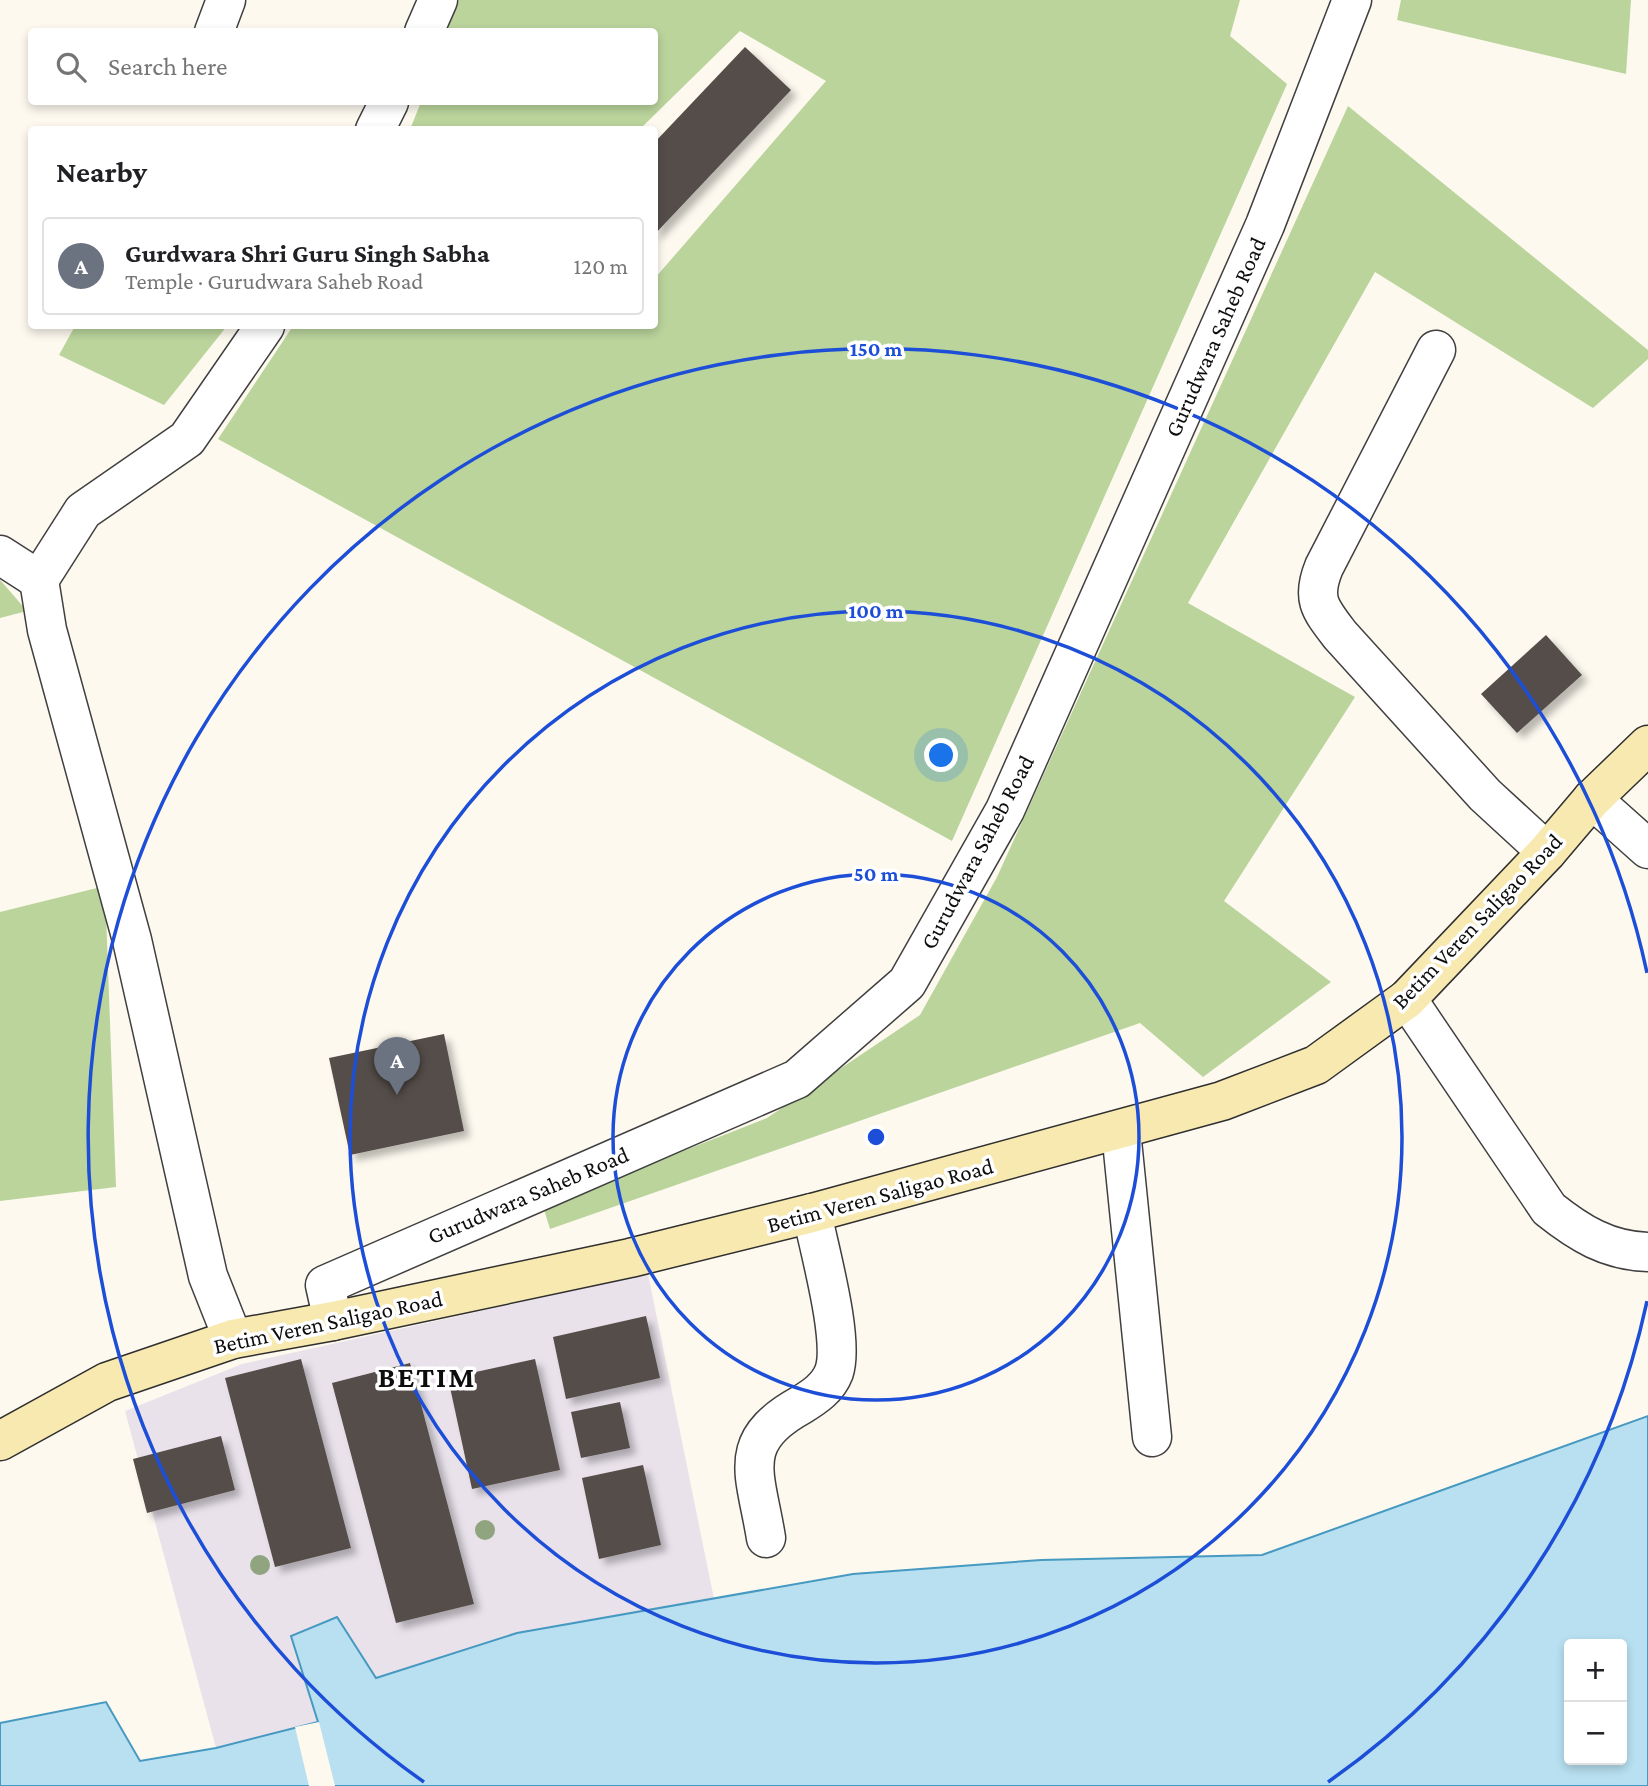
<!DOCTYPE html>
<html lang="en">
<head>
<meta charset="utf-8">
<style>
	body { margin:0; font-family:"Crimson Pro",serif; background:#f6f6f6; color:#202124 }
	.controls { position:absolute; right:21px; bottom:21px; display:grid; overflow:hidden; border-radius:7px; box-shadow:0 4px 10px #0003 }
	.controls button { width:63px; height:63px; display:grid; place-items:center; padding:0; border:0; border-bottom:2px solid #e0e0e0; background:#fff; color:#202124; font:35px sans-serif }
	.you { position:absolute; left:942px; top:756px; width:24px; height:24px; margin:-18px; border:5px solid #fff; border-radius:50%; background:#1a73e8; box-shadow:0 0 0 10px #1a73e833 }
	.badge { display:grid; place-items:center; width:46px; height:46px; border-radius:50%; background:#af3343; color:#fff; font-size:23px; font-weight:700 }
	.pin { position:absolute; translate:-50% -58px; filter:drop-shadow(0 2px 4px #0008) }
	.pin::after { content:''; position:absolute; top:37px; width:24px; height:21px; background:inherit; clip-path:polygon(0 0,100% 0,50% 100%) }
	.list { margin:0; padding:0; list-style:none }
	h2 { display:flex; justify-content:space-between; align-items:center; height:91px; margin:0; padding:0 28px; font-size:30px }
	h2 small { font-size:23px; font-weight:400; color:#757577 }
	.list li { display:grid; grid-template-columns:46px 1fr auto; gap:21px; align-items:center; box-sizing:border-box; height:98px; margin:0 14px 14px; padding:0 14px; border:2px solid #e0e0e0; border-radius:7px }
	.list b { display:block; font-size:26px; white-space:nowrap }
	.list p { margin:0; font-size:23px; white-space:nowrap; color:#757577 }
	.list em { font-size:23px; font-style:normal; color:#757577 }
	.icon { flex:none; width:38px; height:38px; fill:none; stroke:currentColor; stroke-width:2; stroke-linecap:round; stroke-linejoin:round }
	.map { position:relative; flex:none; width:1648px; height:1786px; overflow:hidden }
	.search { position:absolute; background:#fff; box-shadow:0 4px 10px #0003; left:28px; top:28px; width:630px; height:77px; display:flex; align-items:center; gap:18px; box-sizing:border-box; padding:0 24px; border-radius:7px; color:#757577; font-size:26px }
	.panel { position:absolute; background:#fff; box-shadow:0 4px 10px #0003; left:28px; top:126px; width:630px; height:203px; border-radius:7px }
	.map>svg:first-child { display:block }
	.industrial { fill:#e9e2eb }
	.forest { fill:#bad49c }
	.water { fill:#b8e0f0; stroke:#4699c0; stroke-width:2; fill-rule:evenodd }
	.pier { fill:#fdf9ef }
	.building { fill:#544d4a; filter:url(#shadow) }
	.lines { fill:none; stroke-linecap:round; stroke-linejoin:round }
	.minor-casing { stroke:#404040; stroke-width:41 }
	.tertiary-casing { stroke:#404040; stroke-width:41 }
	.secondary-casing { stroke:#2f2f2f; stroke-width:41 }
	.minor { stroke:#fff; stroke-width:38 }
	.tertiary { stroke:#fff; stroke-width:38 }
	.secondary { stroke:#f7e9b0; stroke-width:38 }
	.tree { fill:#8fa47f }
	.ring { fill:none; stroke:#1d4ed8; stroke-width:3.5 }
	.labels { text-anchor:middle; stroke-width:7; stroke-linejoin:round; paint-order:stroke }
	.street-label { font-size:23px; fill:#0d0d0d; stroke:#fff }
	.district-label { font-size:30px; font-weight:bold; letter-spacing:2px; fill:#0d0d0d; stroke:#fff }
	.centre { fill:#1d4ed8; stroke:#fff; stroke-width:3.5 }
	.ring-label { font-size:21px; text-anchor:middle; font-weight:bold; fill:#1d4ed8; stroke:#fff; stroke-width:7; stroke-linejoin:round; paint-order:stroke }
</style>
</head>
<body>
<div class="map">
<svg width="1648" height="1786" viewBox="0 0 1648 1786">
	<defs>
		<filter id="shadow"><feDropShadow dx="6" dy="6" stdDeviation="3.5" flood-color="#0004"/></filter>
	</defs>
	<rect width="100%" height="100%" fill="#fdf9ef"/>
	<path class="industrial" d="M648,1274L714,1599L375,1679L337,1617L291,1636L319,1722L216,1748L125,1411L242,1364Z"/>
	<g class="forest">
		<path d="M459,0H1240L1230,36L1287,84L952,841L218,439L293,326H654L655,278L826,81L740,31L640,129H415L411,127L421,102H654V32L447,31Z"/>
		<path d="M1401,0H1631L1626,74L1397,20Z"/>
		<path d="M1348,106L1648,350V359L1593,408L1375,272L1188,603L1355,697L1224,901L1331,982L1203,1077L1140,1023L550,1229L543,1206L767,1118L920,1015L997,877Z"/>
		<path d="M75,326H227L164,405L59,355Z"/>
		<path d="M0,580L1,581L27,611L0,618Z"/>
		<path d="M105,886L116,1187L0,1201V912Z"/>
	</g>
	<path class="water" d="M1648,1416V1786H0V1723L106,1702L140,1761L216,1748L318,1722L291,1636L337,1617L376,1678L517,1633L853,1574L1041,1560L1262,1555ZM1569,1644H1622V1760H1569Z"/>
	<path class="pier" d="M319,1722L335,1786H309L295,1727Z"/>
	<g class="building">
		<path d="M745,47L791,90L654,235V143Z"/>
		<path d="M1546,635L1582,675L1517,733L1481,694Z"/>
		<path d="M444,1034L464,1131L350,1155L329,1058Z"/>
		<path d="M646,1316L660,1378L566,1399L553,1337Z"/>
		<path d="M301,1359L351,1548L275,1567L225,1378Z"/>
		<path d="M535,1359L560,1470L472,1489L448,1378Z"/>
		<path d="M410,1363L474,1604L396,1623L332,1383Z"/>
		<path d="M620,1402L630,1448L581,1458L571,1412Z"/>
		<path d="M221,1436L235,1490L147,1513L133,1459Z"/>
		<path d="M643,1465L661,1545L599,1559L582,1478Z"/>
	</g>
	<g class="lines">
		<defs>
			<g id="minor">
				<path d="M214,32L226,0"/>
				<path d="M424,32L438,0"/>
				<path d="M375,130L389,102"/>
				<path d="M1436,350L1324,567C1311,599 1320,609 1340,635L1485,795L1547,852"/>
				<path d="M0,555L39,580"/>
				<path d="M1592,799L1648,849"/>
				<path d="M1407,999L1549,1209C1579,1233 1608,1251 1648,1252"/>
				<path d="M1121,1131L1152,1437"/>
				<path d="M233,1339L208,1276L132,940L47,630L39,580L83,511L187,439L265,326"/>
				<path d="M766,1538C756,1474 734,1442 801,1405C814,1397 828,1388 834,1372C845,1340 819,1249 812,1213"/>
			</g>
			<path id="tertiary" d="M333,1321L325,1285L797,1079L907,983L1005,810L1265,225L1352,0"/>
			<path id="secondary" d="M0,1441L107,1382L233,1339L333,1321L630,1258L812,1213L1222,1101L1316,1065L1407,999L1547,852L1592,799L1648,745"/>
		</defs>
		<use href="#minor" class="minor-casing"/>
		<use href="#tertiary" class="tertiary-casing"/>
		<use href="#secondary" class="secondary-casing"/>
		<use href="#minor" class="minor"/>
		<use href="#tertiary" class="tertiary"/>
		<use href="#secondary" class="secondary"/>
	</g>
	<g class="tree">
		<circle cx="485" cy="1530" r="10"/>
		<circle cx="260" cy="1565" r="10"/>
	</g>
	<g class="ring">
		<circle cx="876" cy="1137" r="263"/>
		<circle cx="876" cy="1137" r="526"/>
		<path d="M1647 1301A788 788 0 0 1 1328 1782M424 1782A788 788 0 1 1 1647 973"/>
	</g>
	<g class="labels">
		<g class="street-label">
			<text transform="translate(1215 337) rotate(-66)" y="8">Gurudwara Saheb Road</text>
			<text transform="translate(977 852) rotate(-62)" y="8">Gurudwara Saheb Road</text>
			<text transform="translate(1477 921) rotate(-46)" y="8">Betim Veren Saligao Road</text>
			<text transform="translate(528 1195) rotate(-23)" y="8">Gurudwara Saheb Road</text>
			<text transform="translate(880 1195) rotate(-15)" y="8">Betim Veren Saligao Road</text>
			<text transform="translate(328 1322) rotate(-12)" y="8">Betim Veren Saligao Road</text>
		</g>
		<g class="district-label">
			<text x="427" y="1387">BETIM</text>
		</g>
	</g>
	<circle cx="876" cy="1137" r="10" class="centre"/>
	<g class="ring-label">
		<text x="876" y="356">150 m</text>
		<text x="876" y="618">100 m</text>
		<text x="876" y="881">50 m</text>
	</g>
</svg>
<div class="controls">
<button>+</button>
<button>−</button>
</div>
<div class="you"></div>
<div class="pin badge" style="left:397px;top:1095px;background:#6b7280">A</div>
<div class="search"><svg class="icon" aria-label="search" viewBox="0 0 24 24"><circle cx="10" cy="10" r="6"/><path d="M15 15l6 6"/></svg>Search here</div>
<section class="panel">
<h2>Nearby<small></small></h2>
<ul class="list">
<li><span class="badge" style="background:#6b7280">A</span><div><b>Gurdwara Shri Guru Singh Sabha</b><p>Temple · Gurudwara Saheb Road</p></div><em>120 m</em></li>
</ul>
</section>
</div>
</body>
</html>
